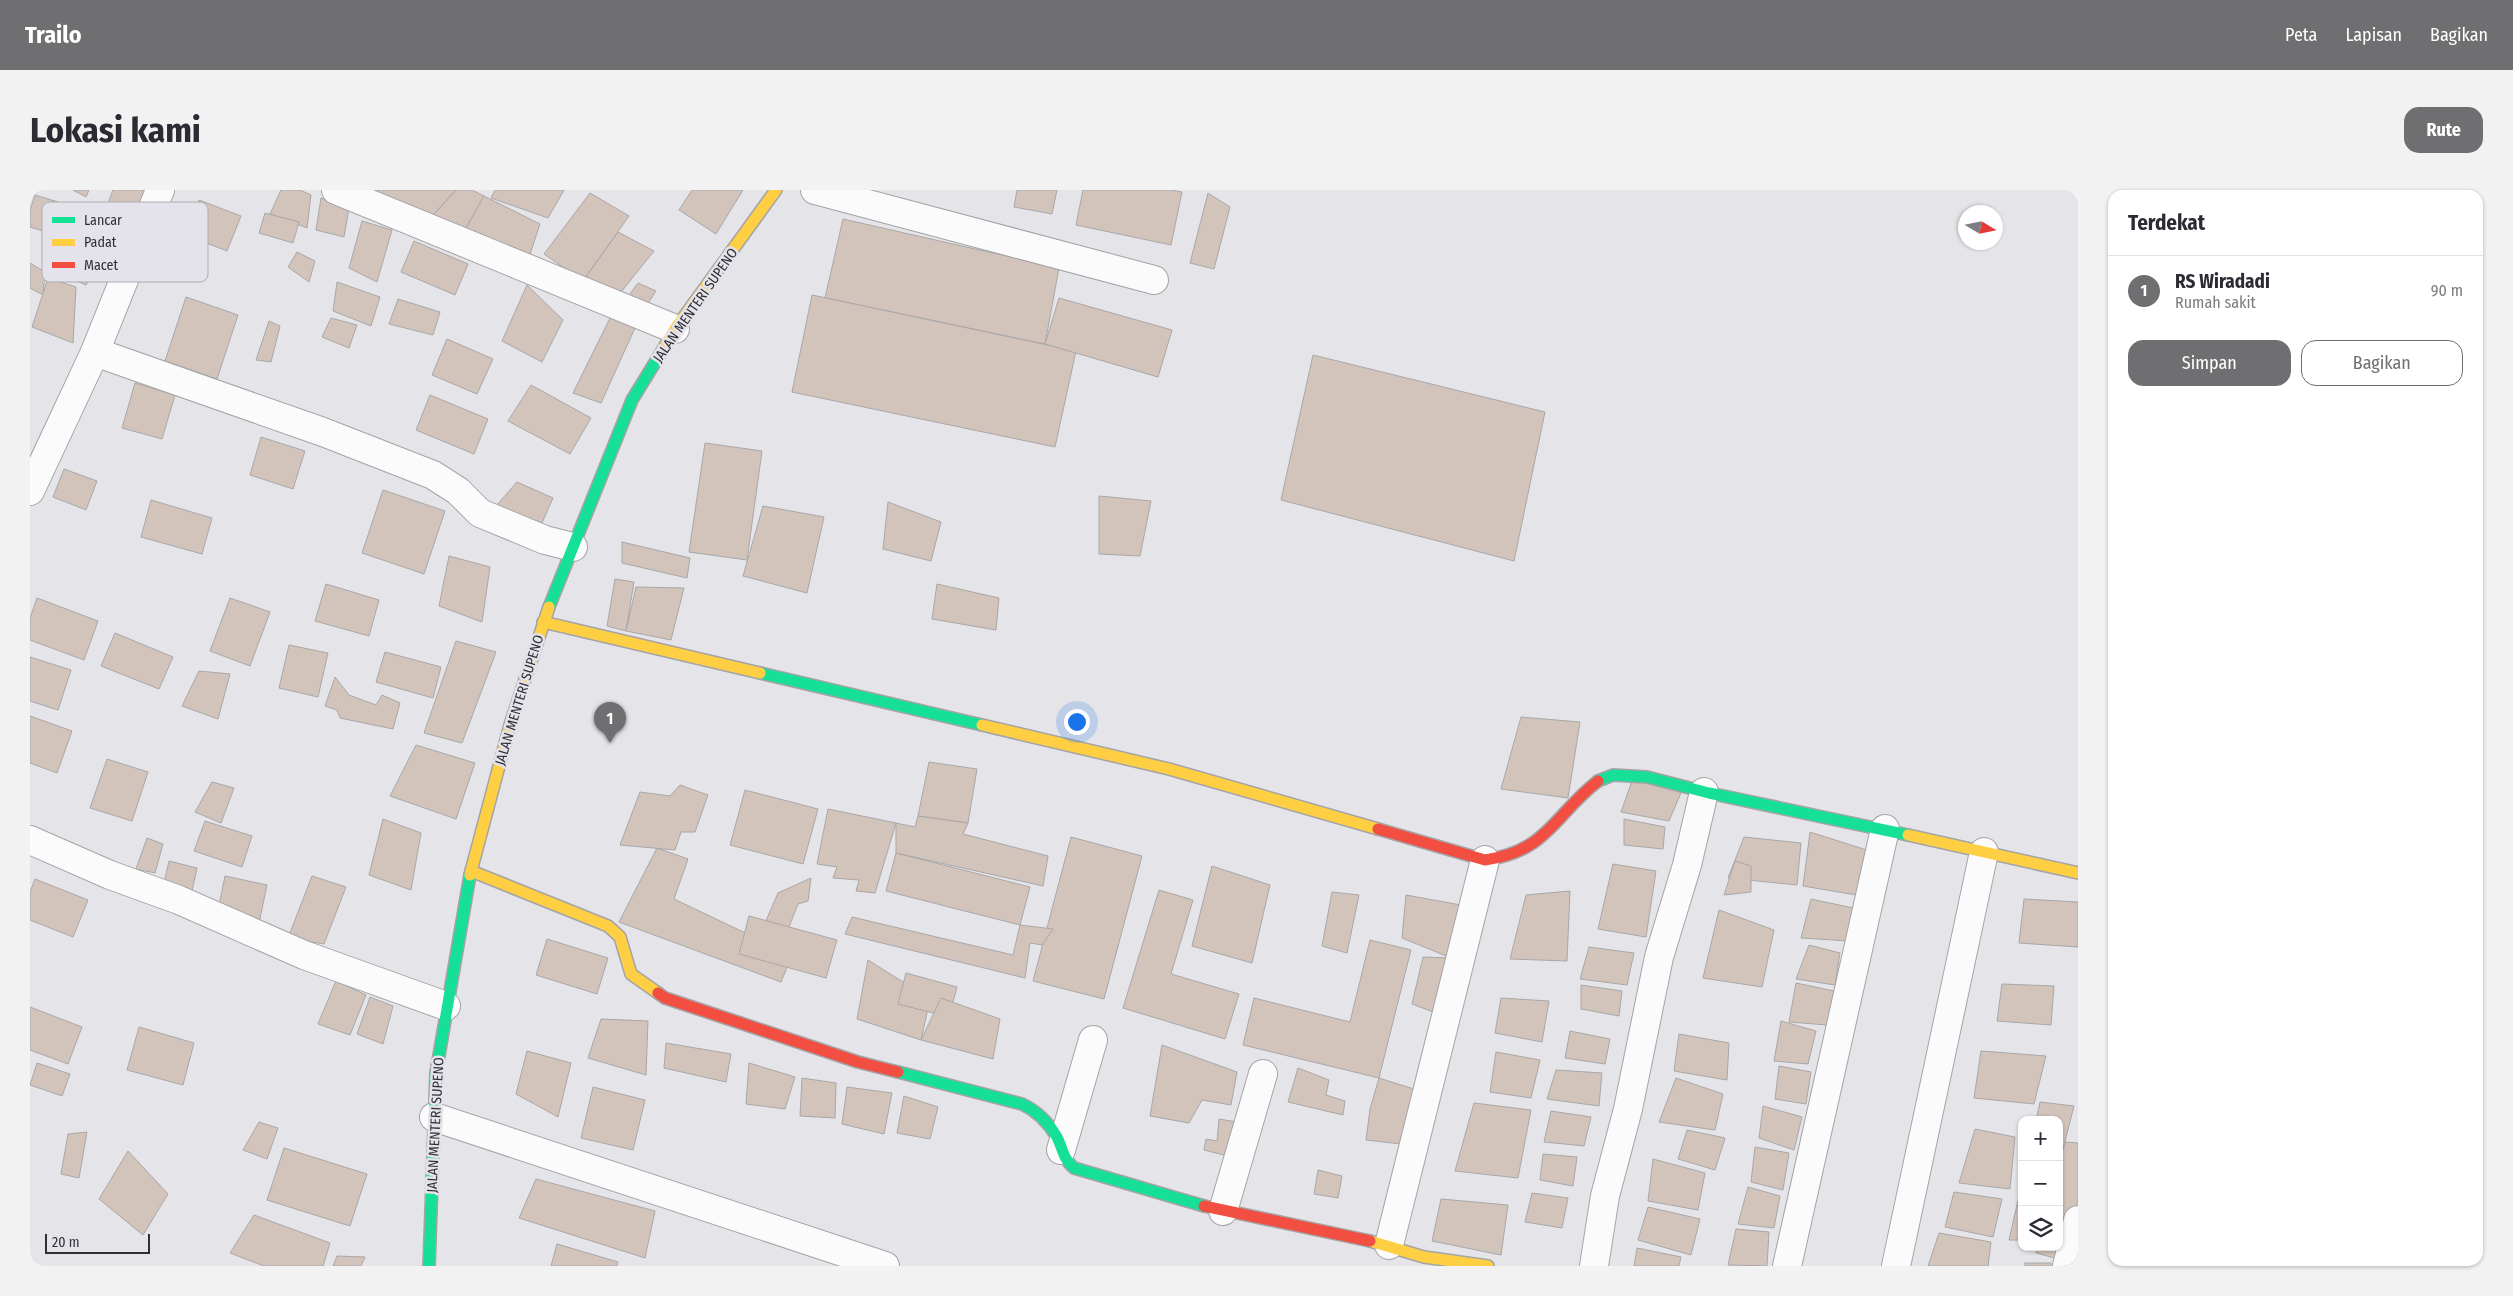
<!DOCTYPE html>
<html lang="id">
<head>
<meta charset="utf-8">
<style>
	body { margin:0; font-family:"Fira Sans Condensed",sans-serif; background:#f2f2f3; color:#2b2b33 }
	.controls { position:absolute; right:15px; bottom:15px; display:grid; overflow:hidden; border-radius:10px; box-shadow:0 1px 4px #0004 }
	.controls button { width:45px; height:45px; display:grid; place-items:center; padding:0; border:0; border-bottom:1px solid #e1e1e2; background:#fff; color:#2b2b33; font:25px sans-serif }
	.compass { position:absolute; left:1928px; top:15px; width:45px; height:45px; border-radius:50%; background:#fff; box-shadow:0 1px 4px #0004; rotate:100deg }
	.scale { position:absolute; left:15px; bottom:12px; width:105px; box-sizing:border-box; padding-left:5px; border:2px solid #303033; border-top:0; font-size:14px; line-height:18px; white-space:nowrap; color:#303033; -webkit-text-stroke:4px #e4e2ea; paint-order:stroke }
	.you { position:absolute; left:1046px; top:531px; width:18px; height:18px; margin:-12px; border:4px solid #fff; border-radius:50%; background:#1a73e8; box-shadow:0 0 0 8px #1a73e833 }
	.badge { display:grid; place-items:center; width:32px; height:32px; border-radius:50%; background:#6f6f72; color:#fff; font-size:16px; font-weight:700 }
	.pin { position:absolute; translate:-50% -41px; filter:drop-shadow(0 1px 2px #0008) }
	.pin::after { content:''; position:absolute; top:26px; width:18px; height:15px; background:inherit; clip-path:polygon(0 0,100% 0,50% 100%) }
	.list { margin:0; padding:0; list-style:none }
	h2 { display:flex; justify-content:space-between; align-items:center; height:65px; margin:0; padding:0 20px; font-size:21px }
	h2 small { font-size:16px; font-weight:400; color:#7c7c81 }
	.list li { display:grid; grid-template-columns:32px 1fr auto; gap:15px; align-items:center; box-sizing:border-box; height:70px; padding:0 20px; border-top:1px solid #e1e1e2 }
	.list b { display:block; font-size:19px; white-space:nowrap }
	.list p { margin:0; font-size:16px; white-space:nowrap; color:#7c7c81 }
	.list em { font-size:16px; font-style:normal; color:#7c7c81 }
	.actions { display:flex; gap:10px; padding:15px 20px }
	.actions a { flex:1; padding:11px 0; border:1px solid #6f6f72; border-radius:15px; text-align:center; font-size:18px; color:#6f6f72 }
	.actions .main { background:#6f6f72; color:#fff }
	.icon { flex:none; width:28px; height:28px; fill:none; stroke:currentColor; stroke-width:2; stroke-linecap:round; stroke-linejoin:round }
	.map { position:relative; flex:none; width:2048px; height:1076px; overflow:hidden; border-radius:15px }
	header { display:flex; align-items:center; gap:30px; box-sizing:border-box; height:70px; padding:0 25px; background:#6f6f72; color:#fff }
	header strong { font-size:24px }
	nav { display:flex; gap:28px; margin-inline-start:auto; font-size:18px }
	.intro { display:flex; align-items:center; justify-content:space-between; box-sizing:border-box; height:120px; padding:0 30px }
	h1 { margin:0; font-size:35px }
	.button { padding:12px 22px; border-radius:15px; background:#6f6f72; color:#fff; font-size:18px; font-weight:700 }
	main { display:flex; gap:30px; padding:0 30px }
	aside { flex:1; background:#fff; border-radius:15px; box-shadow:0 1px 4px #0004 }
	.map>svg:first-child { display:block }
	.building { fill:#d3c4bb; stroke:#a8a7a8 }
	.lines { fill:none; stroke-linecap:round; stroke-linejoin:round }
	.street-casing { stroke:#a4a4a7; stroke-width:30 }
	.fast-casing { stroke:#a4a4a7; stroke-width:14 }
	.slow-casing { stroke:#a4a4a7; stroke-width:14 }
	.jam-casing { stroke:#a4a4a7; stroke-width:14 }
	.street { stroke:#fbfbfc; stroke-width:28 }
	.fast { stroke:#16e098; stroke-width:11 }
	.slow { stroke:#ffcf43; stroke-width:11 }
	.jam { stroke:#f24e42; stroke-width:11 }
	.labels { text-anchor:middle; stroke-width:5; stroke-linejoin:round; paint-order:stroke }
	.street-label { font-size:14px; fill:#303033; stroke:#e4e2ea }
	.key { fill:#e4e2ea; stroke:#aeadb3; stroke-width:1 }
	.key-label { font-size:14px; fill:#303033 }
</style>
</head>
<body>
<header>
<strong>Trailo</strong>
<nav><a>Peta</a><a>Lapisan</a><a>Bagikan</a></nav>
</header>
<div class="intro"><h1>Lokasi kami</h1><a class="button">Rute</a></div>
<main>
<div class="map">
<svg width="2048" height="1076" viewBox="0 0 2048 1076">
	<rect width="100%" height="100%" fill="#e5e4e8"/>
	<g class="building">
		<path d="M43,0H59L56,7Z"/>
		<path d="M83,0H118L109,25L78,13Z"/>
		<path d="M251,0H270L281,5L277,38L240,24Z"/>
		<path d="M342,0H426L395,34Z"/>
		<path d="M426,0H442L454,6L430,49L395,34Z"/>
		<path d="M465,0H534L518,28L461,8Z"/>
		<path d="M662,0H713L686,44L649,20Z"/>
		<path d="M987,0H1027L1022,24L984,17Z"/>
		<path d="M1053,0H1141L1152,2L1141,55L1046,35Z"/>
		<path d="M560,3L599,26L553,91L514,64Z"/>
		<path d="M1178,3L1200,17L1184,79L1160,73Z"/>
		<path d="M5,5L78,27L68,58L0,37V20Z"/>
		<path d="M454,6L510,34L496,76L430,49Z"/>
		<path d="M291,8L319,18L314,47L286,40Z"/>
		<path d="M169,10L211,26L197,61L156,45Z"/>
		<path d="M235,23L269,32L263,53L229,43Z"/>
		<path d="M813,29L1029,78L1015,154L795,108Z"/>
		<path d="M332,31L362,40L347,92L319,78Z"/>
		<path d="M588,42L624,61L587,107L553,91Z"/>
		<path d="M384,51L438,74L425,105L371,82Z"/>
		<path d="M38,62L68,72L56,95L30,84Z"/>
		<path d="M267,62L285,71L279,92L258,77Z"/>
		<path d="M0,73L15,82L13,105L0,98Z"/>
		<path d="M18,88L46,97L43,153L2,137Z"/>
		<path d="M307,92L350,107L341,136L303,121Z"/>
		<path d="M608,93L626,101L614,119L597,108Z"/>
		<path d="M497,95L533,130L512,172L472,151Z"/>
		<path d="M782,105L1046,161L1025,257L762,202Z"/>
		<path d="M156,107L208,125L187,189L135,171Z"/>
		<path d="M1029,108L1142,140L1128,187L1015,154Z"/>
		<path d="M368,109L410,122L403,145L359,134Z"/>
		<path d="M581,126L605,138L571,213L543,203Z"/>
		<path d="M301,128L327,135L319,158L292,147Z"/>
		<path d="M239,131L250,136L241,172L226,170Z"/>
		<path d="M417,149L463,169L447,204L402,185Z"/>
		<path d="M1283,165L1515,222L1484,371L1251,310Z"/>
		<path d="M105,193L145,205L132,249L92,238Z"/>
		<path d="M501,195L561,228L540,264L478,231Z"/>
		<path d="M400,205L458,229L444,264L386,240Z"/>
		<path d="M231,247L275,261L263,299L220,285Z"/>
		<path d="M675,253L732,261L717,370L659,362Z"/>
		<path d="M34,279L67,291L56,320L23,307Z"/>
		<path d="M487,292L523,308L512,333L466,316Z"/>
		<path d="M353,300L415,321L394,384L332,363Z"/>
		<path d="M1069,306L1121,311L1110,366L1069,364Z"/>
		<path d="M121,310L182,328L172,364L111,347Z"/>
		<path d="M858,312L911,332L901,371L853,359Z"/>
		<path d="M733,316L794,327L777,403L713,386Z"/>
		<path d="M592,352L660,368L657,388L592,373Z"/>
		<path d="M419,366L460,377L452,432L409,416Z"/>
		<path d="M585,389L604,392L596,441L577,436Z"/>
		<path d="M296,394L349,410L339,446L285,431Z"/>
		<path d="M907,394L969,408L966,440L902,429Z"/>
		<path d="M606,397L654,398L641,450L596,441Z"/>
		<path d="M7,408L68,431L54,470L0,450V428Z"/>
		<path d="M200,408L240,422L220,476L180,461Z"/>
		<path d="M85,443L143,467L129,499L71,476Z"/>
		<path d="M426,451L466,462L432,553L394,543Z"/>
		<path d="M259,455L298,463L288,507L249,498Z"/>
		<path d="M355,462L411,477L403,508L346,492Z"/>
		<path d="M0,467L41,480L28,520L0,511Z"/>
		<path d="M169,481L200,484L188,529L152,516Z"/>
		<path d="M305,487L319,505L346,515L352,505L370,513L363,539L310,528L307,520L295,516Z"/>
		<path d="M0,526L42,541L27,583L0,573Z"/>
		<path d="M1491,527L1550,532L1538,608L1471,599Z"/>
		<path d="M386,555L445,573L426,629L360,606Z"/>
		<path d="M77,569L118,582L102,631L60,618Z"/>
		<path d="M899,572L947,579L938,633L888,626Z"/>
		<path d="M1602,591L1653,598L1639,631L1591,622Z"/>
		<path d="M182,592L204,598L191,633L165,622Z"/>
		<path d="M650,595L678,605L665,642H651L645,660L590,655L610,602L640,606Z"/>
		<path d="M715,600L788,619L773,674L700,655Z"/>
		<path d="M798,619L866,633L845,703L826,701L829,690L803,688L807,677L787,674Z"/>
		<path d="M888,626L938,633L933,644L1018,666L1013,696L866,663V633L885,637Z"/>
		<path d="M353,629L391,643L381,700L339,685Z"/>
		<path d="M1594,629L1635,637L1633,659L1594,655Z"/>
		<path d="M175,631L222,646L212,677L164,661Z"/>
		<path d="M1780,642L1846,663L1838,707L1773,696Z"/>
		<path d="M1041,647L1112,666L1074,809L1003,791Z"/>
		<path d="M1714,647L1771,653L1767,695L1698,688Z"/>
		<path d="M117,648L133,654L125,683L106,679Z"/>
		<path d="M627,658L658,669L644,709L728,749L748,703L781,688L778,711L768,714L759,737L768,751L751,792L589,732Z"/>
		<path d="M866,663L1000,697L990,735L856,701Z"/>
		<path d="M139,671L167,678L162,701L134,693Z"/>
		<path d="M1705,671L1721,676V702L1694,705Z"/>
		<path d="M1583,674L1626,681L1616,747L1568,739Z"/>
		<path d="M1182,676L1240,695L1222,773L1162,756Z"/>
		<path d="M195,686L237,695L229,733L187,725Z"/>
		<path d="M282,686L316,697L294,754L258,748Z"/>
		<path d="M5,689L58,710L43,747L0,730V702Z"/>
		<path d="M1129,700L1163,710L1141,784L1209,804L1195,849L1093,818Z"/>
		<path d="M1540,701L1537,771L1480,769L1496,705Z"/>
		<path d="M1302,702L1329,705L1317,763L1292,756Z"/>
		<path d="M1376,705L1431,715L1421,768L1372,748Z"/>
		<path d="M1781,709L1823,718L1819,751L1771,748Z"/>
		<path d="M1994,709L2048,712V757L1989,753Z"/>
		<path d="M1689,720L1744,740L1732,797L1673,788Z"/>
		<path d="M719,726L807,750L796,788L709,764Z"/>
		<path d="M822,727L983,765L990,735L1023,739L1012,755L1000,753L995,788L815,744Z"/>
		<path d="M517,749L578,768L567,804L506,785Z"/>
		<path d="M1340,750L1381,760L1349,888L1213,855L1224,808L1320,832Z"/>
		<path d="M1779,755L1810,763L1805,795L1766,789Z"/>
		<path d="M1559,757L1604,763L1597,795L1550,789Z"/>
		<path d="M1393,767L1421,768L1406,823L1382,814Z"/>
		<path d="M838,770L900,809L891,850L827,829Z"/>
		<path d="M876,783L927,797L919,827L868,814Z"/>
		<path d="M306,791L336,805L320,845L288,834Z"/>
		<path d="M1766,793L1804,801L1797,835L1759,832Z"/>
		<path d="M1972,794L2024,796L2021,835L1967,831Z"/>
		<path d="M1551,795L1592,801L1589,826L1551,819Z"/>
		<path d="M340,807L363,816L353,854L327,844Z"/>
		<path d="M911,808L970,829L963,869L891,850Z"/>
		<path d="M1471,808L1519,811L1512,852L1465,843Z"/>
		<path d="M0,817L52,837L38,874L0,860Z"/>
		<path d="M571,829L618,831L616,885L558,868Z"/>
		<path d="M1751,831L1786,841L1778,874L1744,871Z"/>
		<path d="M109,837L164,853L153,895L97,880Z"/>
		<path d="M1540,841L1580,849L1575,874L1535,868Z"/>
		<path d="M1649,844L1699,853L1697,890L1644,881Z"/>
		<path d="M636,853L701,864L696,892L634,878Z"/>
		<path d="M1132,855L1207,882L1201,915L1172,910L1159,933L1120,926Z"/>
		<path d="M497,861L541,873L528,927L486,904Z"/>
		<path d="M1951,861L2016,866L2004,914L1944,908Z"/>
		<path d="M1466,862L1510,870L1501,908L1460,902Z"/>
		<path d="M7,873L40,884L32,906L0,895Z"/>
		<path d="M719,873L765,887L755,919L716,914Z"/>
		<path d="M1749,876L1781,882L1776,914L1745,909Z"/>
		<path d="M1268,878L1299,890L1296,905L1315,911L1313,925L1258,912Z"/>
		<path d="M1526,880L1572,883L1569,916L1517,909Z"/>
		<path d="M772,888L806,893L805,928L770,926Z"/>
		<path d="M1349,888L1387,900L1371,954L1336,950L1340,919Z"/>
		<path d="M1646,888L1693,904L1685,940L1629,932Z"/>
		<path d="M563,897L615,910L603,960L551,948Z"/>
		<path d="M817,897L862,903L854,944L812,934Z"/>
		<path d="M874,906L908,917L900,949L867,943Z"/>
		<path d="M2010,912L2044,916L2029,975V930H2006Z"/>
		<path d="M1444,913L1501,920L1488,988L1425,981Z"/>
		<path d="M1733,916L1772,927L1764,960L1729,948Z"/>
		<path d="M1521,921L1561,927L1554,956L1514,952Z"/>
		<path d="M1189,929L1213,933L1206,968L1174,960L1176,949L1187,951Z"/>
		<path d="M229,932L248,938L237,969L213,960Z"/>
		<path d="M1945,939L1985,947L1980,999L1929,993Z"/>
		<path d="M1657,940L1695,948L1685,980L1648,969Z"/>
		<path d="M57,942L49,988L31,984L38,944Z"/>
		<path d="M2035,952L2048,953V1010L2032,1070L2006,1063L2007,1057H2029V974Z"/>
		<path d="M1725,957L1759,963L1753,1000L1721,992Z"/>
		<path d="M254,958L337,984L320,1036L237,1010Z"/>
		<path d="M98,961L138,1004L113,1045L69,1009Z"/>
		<path d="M1513,964L1547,967L1543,996L1510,990Z"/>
		<path d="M1623,969L1675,983L1668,1020L1618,1011Z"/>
		<path d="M1288,980L1312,986L1308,1008L1284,1004Z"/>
		<path d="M506,989L625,1021L615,1068L489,1028Z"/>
		<path d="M1992,993V1050H1979Z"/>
		<path d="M1718,997L1750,1006L1744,1038L1708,1034Z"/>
		<path d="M1924,1002L1972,1009L1963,1047L1915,1037Z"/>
		<path d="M1502,1003L1538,1008L1532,1038L1495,1032Z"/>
		<path d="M1411,1009L1478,1015L1471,1065L1402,1051Z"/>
		<path d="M1618,1017L1670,1029L1661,1065L1608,1050Z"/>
		<path d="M224,1025L300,1053L293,1076H234L200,1063Z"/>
		<path d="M1706,1039L1739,1042L1737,1076L1698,1075Z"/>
		<path d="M1909,1043L1961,1052L1958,1076H1898Z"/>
		<path d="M527,1054L588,1072L587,1076H521Z"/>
		<path d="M1607,1058L1651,1067L1649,1076H1604Z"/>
		<path d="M307,1066L335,1067L331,1076H303Z"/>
		<rect x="1995" y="1073" width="26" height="3"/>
	</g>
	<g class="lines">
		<defs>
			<g id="street">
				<path d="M306,0L645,139"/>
				<path d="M785,0L1124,90"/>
				<path d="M65,162L293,242L403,285L428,301L450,323L515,350L543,357"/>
				<path d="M0,301L65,162L130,0"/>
				<path d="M0,650L80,685L149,710L274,765L416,816"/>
				<path d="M404,927L855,1076"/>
				<path d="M1031,960L1063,850"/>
				<path d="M1193,1021L1233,884"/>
				<path d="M1359,1055L1455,670"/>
				<path d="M1564,1076L1575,1006L1598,919L1629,767L1657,675L1674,602"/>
				<path d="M1757,1076L1855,639"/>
				<path d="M1866,1076L1954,662"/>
				<path d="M2037,1076L2048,1030"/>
			</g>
			<g id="fast">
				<path d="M519,417L602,210L632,161"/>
				<path d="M730,483L952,535"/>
				<path d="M1568,591L1583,585L1617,587L1679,603L1878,645"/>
				<path d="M868,882L992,914C1007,921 1018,932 1027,947C1033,959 1033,969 1044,978L1174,1016"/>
				<path d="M399,1076L406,883L440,685"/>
			</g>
			<g id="slow">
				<path d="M632,161L645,139L746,0"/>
				<path d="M513,432L730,483"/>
				<path d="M952,535L1139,579L1348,639"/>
				<path d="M1878,645L2048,683"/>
				<path d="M441,681L578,736L590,747L601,784L628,803"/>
				<path d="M440,685L480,535L519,417"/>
				<path d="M1340,1051L1394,1067L1458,1076"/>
			</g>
			<g id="jam">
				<path d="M1348,639L1455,670C1518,661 1524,625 1568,591"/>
				<path d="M628,803L635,808L828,872L868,882"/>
				<path d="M1174,1016L1340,1051"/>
			</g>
		</defs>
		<use href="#street" class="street-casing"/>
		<use href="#fast" class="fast-casing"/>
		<use href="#slow" class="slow-casing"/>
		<use href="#jam" class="jam-casing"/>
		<use href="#street" class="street"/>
		<use href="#fast" class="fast"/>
		<use href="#slow" class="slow"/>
		<use href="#jam" class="jam"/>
	</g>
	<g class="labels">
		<g class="street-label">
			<text transform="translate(665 115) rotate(-55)" y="5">JALAN MENTERI SUPENO</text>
			<text transform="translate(489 510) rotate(-73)" y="5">JALAN MENTERI SUPENO</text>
			<text transform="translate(405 935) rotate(-87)" y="5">JALAN MENTERI SUPENO</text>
		</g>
	</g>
	<rect x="12" y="12" width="166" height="80" rx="8" class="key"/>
	<rect x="22" y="27" width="23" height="6" fill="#16e098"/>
	<rect x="22" y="49" width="23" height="7" fill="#ffcf43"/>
	<rect x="22" y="72" width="23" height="6" fill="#f24e42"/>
	<g class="key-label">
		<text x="54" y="35">Lancar</text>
		<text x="54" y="57">Padat</text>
		<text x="54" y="80">Macet</text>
	</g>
</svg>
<div class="controls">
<button>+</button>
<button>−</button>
<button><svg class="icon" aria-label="layers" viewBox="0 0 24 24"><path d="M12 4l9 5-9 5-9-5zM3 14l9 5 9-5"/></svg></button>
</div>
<svg class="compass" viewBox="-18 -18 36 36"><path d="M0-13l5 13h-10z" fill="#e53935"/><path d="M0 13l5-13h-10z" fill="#7c7c81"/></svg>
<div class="scale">20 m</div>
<div class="you"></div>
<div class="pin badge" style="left:580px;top:553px">1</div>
</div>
<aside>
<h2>Terdekat<small></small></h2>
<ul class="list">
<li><span class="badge">1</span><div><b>RS Wiradadi</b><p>Rumah sakit</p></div><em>90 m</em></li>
</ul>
<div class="actions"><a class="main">Simpan</a><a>Bagikan</a></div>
</aside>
</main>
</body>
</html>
